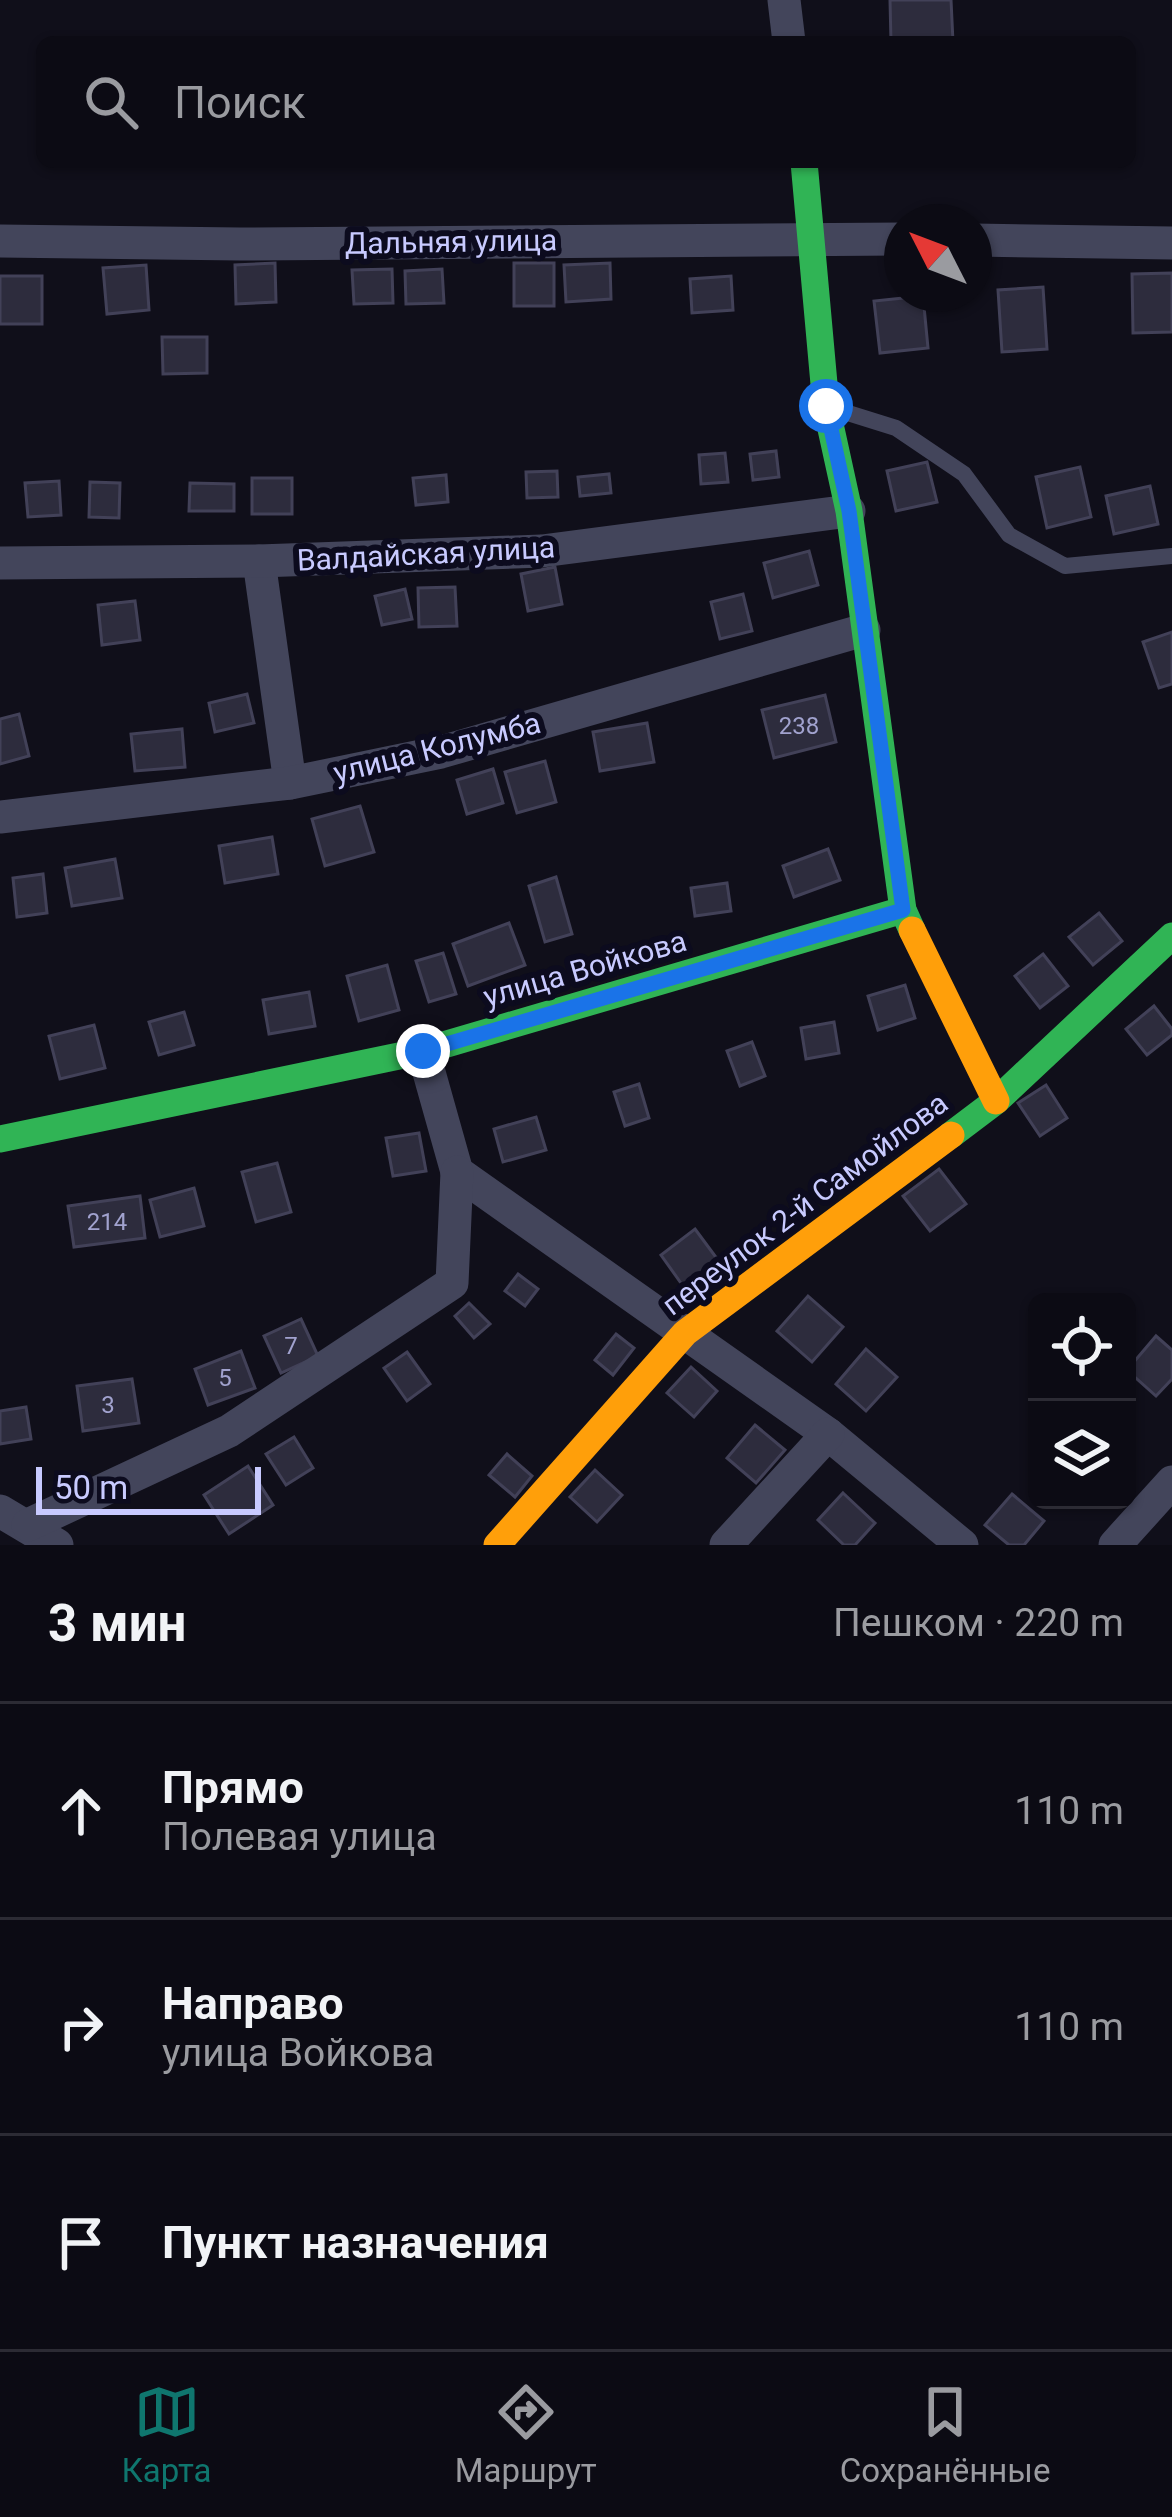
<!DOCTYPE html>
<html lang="ru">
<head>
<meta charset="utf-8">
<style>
	body { margin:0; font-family:Roboto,sans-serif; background:#15141d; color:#f1f3f6 }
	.controls { position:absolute; right:36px; bottom:36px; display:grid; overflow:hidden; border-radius:18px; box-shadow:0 3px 9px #0004 }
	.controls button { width:108px; height:108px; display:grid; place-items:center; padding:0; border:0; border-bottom:3px solid #2c2b34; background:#0c0b14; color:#f1f3f6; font:60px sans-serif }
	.compass { position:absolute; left:884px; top:204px; width:108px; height:108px; border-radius:50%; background:#0c0b14; box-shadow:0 3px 9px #0004; rotate:312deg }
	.scale { position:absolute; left:36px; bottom:30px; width:225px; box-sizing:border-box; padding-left:12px; border:6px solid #c8caff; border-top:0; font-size:33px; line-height:42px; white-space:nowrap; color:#c8caff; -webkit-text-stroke:9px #0c0b1e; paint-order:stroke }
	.stop { position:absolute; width:36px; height:36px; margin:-27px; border:9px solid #1a73e8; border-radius:50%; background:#fff }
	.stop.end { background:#1a73e8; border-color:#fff; box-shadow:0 3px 12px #0008 }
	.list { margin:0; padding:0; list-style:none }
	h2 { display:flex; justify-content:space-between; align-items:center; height:156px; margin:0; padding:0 48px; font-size:51px }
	h2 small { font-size:39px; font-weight:400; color:#9a9ba0 }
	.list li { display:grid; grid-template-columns:78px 1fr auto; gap:36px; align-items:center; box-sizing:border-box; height:216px; padding:0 48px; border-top:3px solid #2c2b34 }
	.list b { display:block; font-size:45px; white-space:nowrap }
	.list p { margin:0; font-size:39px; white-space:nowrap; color:#9a9ba0 }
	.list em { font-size:39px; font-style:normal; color:#9a9ba0 }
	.icon { flex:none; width:66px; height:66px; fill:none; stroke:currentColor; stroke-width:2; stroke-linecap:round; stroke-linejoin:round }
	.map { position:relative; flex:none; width:1172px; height:1545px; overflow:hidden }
	.search { position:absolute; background:#0c0b14; box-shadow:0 3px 9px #0004; left:36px; right:36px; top:36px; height:132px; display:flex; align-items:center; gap:30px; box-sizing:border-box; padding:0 42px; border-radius:18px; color:#9a9ba0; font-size:45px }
	.sheet { height:804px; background:#0c0b14 }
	nav { display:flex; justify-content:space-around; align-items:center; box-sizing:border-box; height:168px; border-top:3px solid #2c2b34; background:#0c0b14; font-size:33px; color:#9a9ba0 }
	nav a { display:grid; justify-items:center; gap:6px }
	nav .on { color:#0f766e }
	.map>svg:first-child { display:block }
	.building { fill:#2d2c3d; stroke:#424158; stroke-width:3 }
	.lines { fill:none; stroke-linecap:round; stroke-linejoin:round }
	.lane { stroke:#43455b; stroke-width:16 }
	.street { stroke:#43455b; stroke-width:33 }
	.fast { stroke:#30b455; stroke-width:27 }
	.slow { stroke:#ff9f0a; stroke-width:27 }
	.route { stroke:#1a73e8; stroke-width:15 }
	.labels { text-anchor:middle; stroke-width:12; stroke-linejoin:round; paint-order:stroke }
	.number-label { font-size:24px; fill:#a1a2ce }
	.street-label { font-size:30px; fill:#c8caff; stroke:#0c0b1e }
</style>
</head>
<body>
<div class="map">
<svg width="1172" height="1545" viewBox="0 0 1172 1545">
	<rect width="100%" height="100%" fill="#100f1a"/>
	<g class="building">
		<path d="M890,0H951L953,42H891Z"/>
		<path d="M275,263L276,302L236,304L235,265Z"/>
		<rect x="514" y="263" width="40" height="43"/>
		<path d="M610,263L611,299L566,302L564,265Z"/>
		<path d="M146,265L149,310L107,314L103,268Z"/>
		<path d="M392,269L393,303L354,304L352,270Z"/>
		<path d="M442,269L444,303L406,304L405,271Z"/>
		<path d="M1172,273V332L1133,333L1132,274Z"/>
		<rect x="0" y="276" width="42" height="48"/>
		<path d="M731,276L733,310L692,313L690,279Z"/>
		<path d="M1043,287L1047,349L1002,352L998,290Z"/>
		<path d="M923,296L928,348L880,353L874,301Z"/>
		<path d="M162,337H207V373L163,374Z"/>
		<path d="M776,451L779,477L753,480L750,454Z"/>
		<path d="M725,453L728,482L701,484L699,455Z"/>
		<path d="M927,462L937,502L896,511L887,471Z"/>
		<path d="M1080,467L1091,517L1047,528L1036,477Z"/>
		<path d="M557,471L558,497L527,498L526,472Z"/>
		<path d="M609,474L611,493L580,496L578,477Z"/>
		<path d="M446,475L448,502L416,505L413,478Z"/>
		<rect x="252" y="478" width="40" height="36"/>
		<path d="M59,481L61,515L28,517L25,483Z"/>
		<path d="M90,482L120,483L119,518L89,517Z"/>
		<path d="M190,483L234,484V511H189Z"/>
		<path d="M1150,486L1158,524L1114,534L1106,496Z"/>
		<path d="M809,551L818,585L773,598L764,563Z"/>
		<path d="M555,567L562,604L528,611L521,574Z"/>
		<path d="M455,587L457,626L419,627L418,588Z"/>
		<path d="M405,589L412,619L382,625L375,596Z"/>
		<path d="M743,594L752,631L720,639L711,602Z"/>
		<path d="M135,601L140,640L102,645L98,605Z"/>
		<path d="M1172,632V684L1159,688L1143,642Z"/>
		<path d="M247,694L254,723L215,732L209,703Z"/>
		<path d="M825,695L836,742L774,758L762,710Z"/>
		<path d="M19,714L29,756L0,764V719Z"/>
		<path d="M647,723L654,762L600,771L593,732Z"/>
		<path d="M182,729L185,767L135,771L131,734Z"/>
		<path d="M545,761L556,802L517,813L505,772Z"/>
		<path d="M493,769L503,803L467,814L457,780Z"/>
		<path d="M360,806L374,852L325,866L312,819Z"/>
		<path d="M272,837L278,874L225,883L219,846Z"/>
		<path d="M828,849L840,880L794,897L783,866Z"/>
		<path d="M115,859L122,898L72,906L65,868Z"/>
		<path d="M43,874L47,913L17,917L13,878Z"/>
		<path d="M556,877L572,934L545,942L529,886Z"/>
		<path d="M727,883L731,911L695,916L691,888Z"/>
		<path d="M1099,913L1122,941L1093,965L1069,937Z"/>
		<path d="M509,923L525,965L468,986L453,944Z"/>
		<path d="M443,953L456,994L429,1002L416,961Z"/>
		<path d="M1043,954L1068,986L1040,1008L1015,976Z"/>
		<path d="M387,965L399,1010L359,1021L347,976Z"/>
		<path d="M905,985L915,1018L878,1030L868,996Z"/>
		<path d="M309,992L315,1026L269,1034L263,1000Z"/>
		<path d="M1154,1006L1172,1029V1035L1147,1055L1126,1029Z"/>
		<path d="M184,1012L194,1045L159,1055L149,1022Z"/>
		<path d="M834,1022L839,1053L806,1059L801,1028Z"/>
		<path d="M94,1025L105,1068L60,1079L49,1036Z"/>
		<path d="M752,1042L765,1076L740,1086L727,1051Z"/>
		<path d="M639,1084L649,1118L625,1126L614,1092Z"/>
		<path d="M1046,1085L1067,1118L1040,1136L1018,1103Z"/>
		<path d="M536,1117L546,1150L503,1162L494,1129Z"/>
		<path d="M419,1133L426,1171L393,1176L386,1138Z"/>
		<path d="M277,1163L291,1212L256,1222L242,1172Z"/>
		<path d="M939,1169L966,1204L930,1231L903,1196Z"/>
		<path d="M194,1188L204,1226L160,1237L150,1200Z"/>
		<path d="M140,1196L145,1238L74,1247L68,1206Z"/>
		<path d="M695,1229L718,1260L683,1286L661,1255Z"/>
		<path d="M518,1274L538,1289L525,1306L505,1291Z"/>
		<path d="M808,1296L843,1327L812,1362L777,1331Z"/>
		<path d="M469,1303L490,1324L474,1338L455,1316Z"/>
		<path d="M301,1319L318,1356L281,1373L264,1336Z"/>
		<path d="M616,1334L634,1348L613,1375L595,1360Z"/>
		<path d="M1156,1336L1172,1350V1379L1156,1396L1127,1370Z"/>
		<path d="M866,1349L897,1377L866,1411L836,1384Z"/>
		<path d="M241,1351L255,1388L208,1405L195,1369Z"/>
		<path d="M407,1352L430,1384L407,1401L384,1368Z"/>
		<path d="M691,1367L717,1391L694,1417L667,1393Z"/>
		<path d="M132,1379L139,1423L83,1431L77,1386Z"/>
		<path d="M26,1407L31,1439L0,1444V1411Z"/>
		<path d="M755,1425L785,1450L756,1483L727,1458Z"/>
		<path d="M294,1437L313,1468L286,1485L266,1454Z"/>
		<path d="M507,1454L532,1476L515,1497L489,1475Z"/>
		<path d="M248,1466L273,1505L229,1534L204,1495Z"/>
		<path d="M595,1470L622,1495L597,1522L570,1497Z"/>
		<path d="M843,1493L875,1523L855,1545H844L818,1520Z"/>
		<path d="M1012,1494L1044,1521L1024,1545H1009L985,1525Z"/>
	</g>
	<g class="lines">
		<path class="lane" d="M832,408L896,428L964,474L1009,535L1065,566L1172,556"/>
		<g class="street">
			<path d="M784,0L789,42"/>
			<path d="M974,240L1172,243"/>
			<path d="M0,241L240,244L902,239"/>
			<path d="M259,561L290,783"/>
			<path d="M0,563L259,561L542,551L849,511"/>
			<path d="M0,817L290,783L441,752L864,630"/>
			<path d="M423,1051L457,1172L828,1434L962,1545"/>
			<path d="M0,1511L57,1545"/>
			<path d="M28,1525L229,1431L452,1283L457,1172"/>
			<path d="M726,1545L828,1434"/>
			<path d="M1115,1545L1172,1482"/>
		</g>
		<g class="fast">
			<path d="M804,162L826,406L849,511L903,910L912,930"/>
			<path d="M951,1135L996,1101L1172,936"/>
			<path d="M0,1139L423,1051L903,910"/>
		</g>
		<g class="slow">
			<path d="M912,930L996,1101"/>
			<path d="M497,1545L685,1333L951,1135"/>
		</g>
	</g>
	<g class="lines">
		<path class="route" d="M423,1051L903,910L849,511L826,406"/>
	</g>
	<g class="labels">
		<g class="number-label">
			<text x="799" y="734">238</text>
			<text x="107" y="1230">214</text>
			<text x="291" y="1354">7</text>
			<text x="225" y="1386">5</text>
			<text x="108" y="1413">3</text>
		</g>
		<g class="street-label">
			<text transform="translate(451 242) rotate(-1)" y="10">Дальняя улица</text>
			<text transform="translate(426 554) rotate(-3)" y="10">Валдайская улица</text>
			<text transform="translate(437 748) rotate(-14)" y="10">улица Колумба</text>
			<text transform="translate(585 969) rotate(-16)" y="10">улица Войкова</text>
			<text transform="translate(805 1204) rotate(-37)" y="10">переулок 2-й Самойлова</text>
		</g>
	</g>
</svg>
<div class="controls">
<button><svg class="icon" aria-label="locate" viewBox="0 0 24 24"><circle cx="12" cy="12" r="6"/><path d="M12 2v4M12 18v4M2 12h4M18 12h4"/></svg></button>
<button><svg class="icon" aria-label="layers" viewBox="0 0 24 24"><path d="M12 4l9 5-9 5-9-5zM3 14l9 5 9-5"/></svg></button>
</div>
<svg class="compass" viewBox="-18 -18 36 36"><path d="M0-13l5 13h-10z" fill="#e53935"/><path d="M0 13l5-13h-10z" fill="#9a9ba0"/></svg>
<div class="scale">50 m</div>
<div class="stop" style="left:826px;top:406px"></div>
<div class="stop end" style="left:423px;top:1051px"></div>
<div class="search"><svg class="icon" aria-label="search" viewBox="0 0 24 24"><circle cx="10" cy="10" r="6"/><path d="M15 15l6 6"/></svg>Поиск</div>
</div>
<section class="sheet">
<h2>3 мин<small>Пешком · 220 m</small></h2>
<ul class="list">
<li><svg class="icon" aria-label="ahead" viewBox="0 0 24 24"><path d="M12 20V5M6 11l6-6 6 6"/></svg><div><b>Прямо</b><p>Полевая улица</p></div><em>110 m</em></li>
<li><svg class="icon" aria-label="right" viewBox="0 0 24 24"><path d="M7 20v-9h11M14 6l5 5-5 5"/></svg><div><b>Направо</b><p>улица Войкова</p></div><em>110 m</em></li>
<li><svg class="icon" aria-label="arrive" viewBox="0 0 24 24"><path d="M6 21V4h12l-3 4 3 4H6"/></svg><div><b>Пункт назначения</b></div></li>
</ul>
</section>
<nav>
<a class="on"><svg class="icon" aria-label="map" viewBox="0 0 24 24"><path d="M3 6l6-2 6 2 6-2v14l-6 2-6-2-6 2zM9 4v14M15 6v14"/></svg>Карта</a>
<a><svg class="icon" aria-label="directions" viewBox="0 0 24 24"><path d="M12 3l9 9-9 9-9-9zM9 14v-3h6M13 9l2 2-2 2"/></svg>Маршрут</a>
<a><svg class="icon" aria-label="saved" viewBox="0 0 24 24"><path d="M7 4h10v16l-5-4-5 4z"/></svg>Сохранённые</a>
</nav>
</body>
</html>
